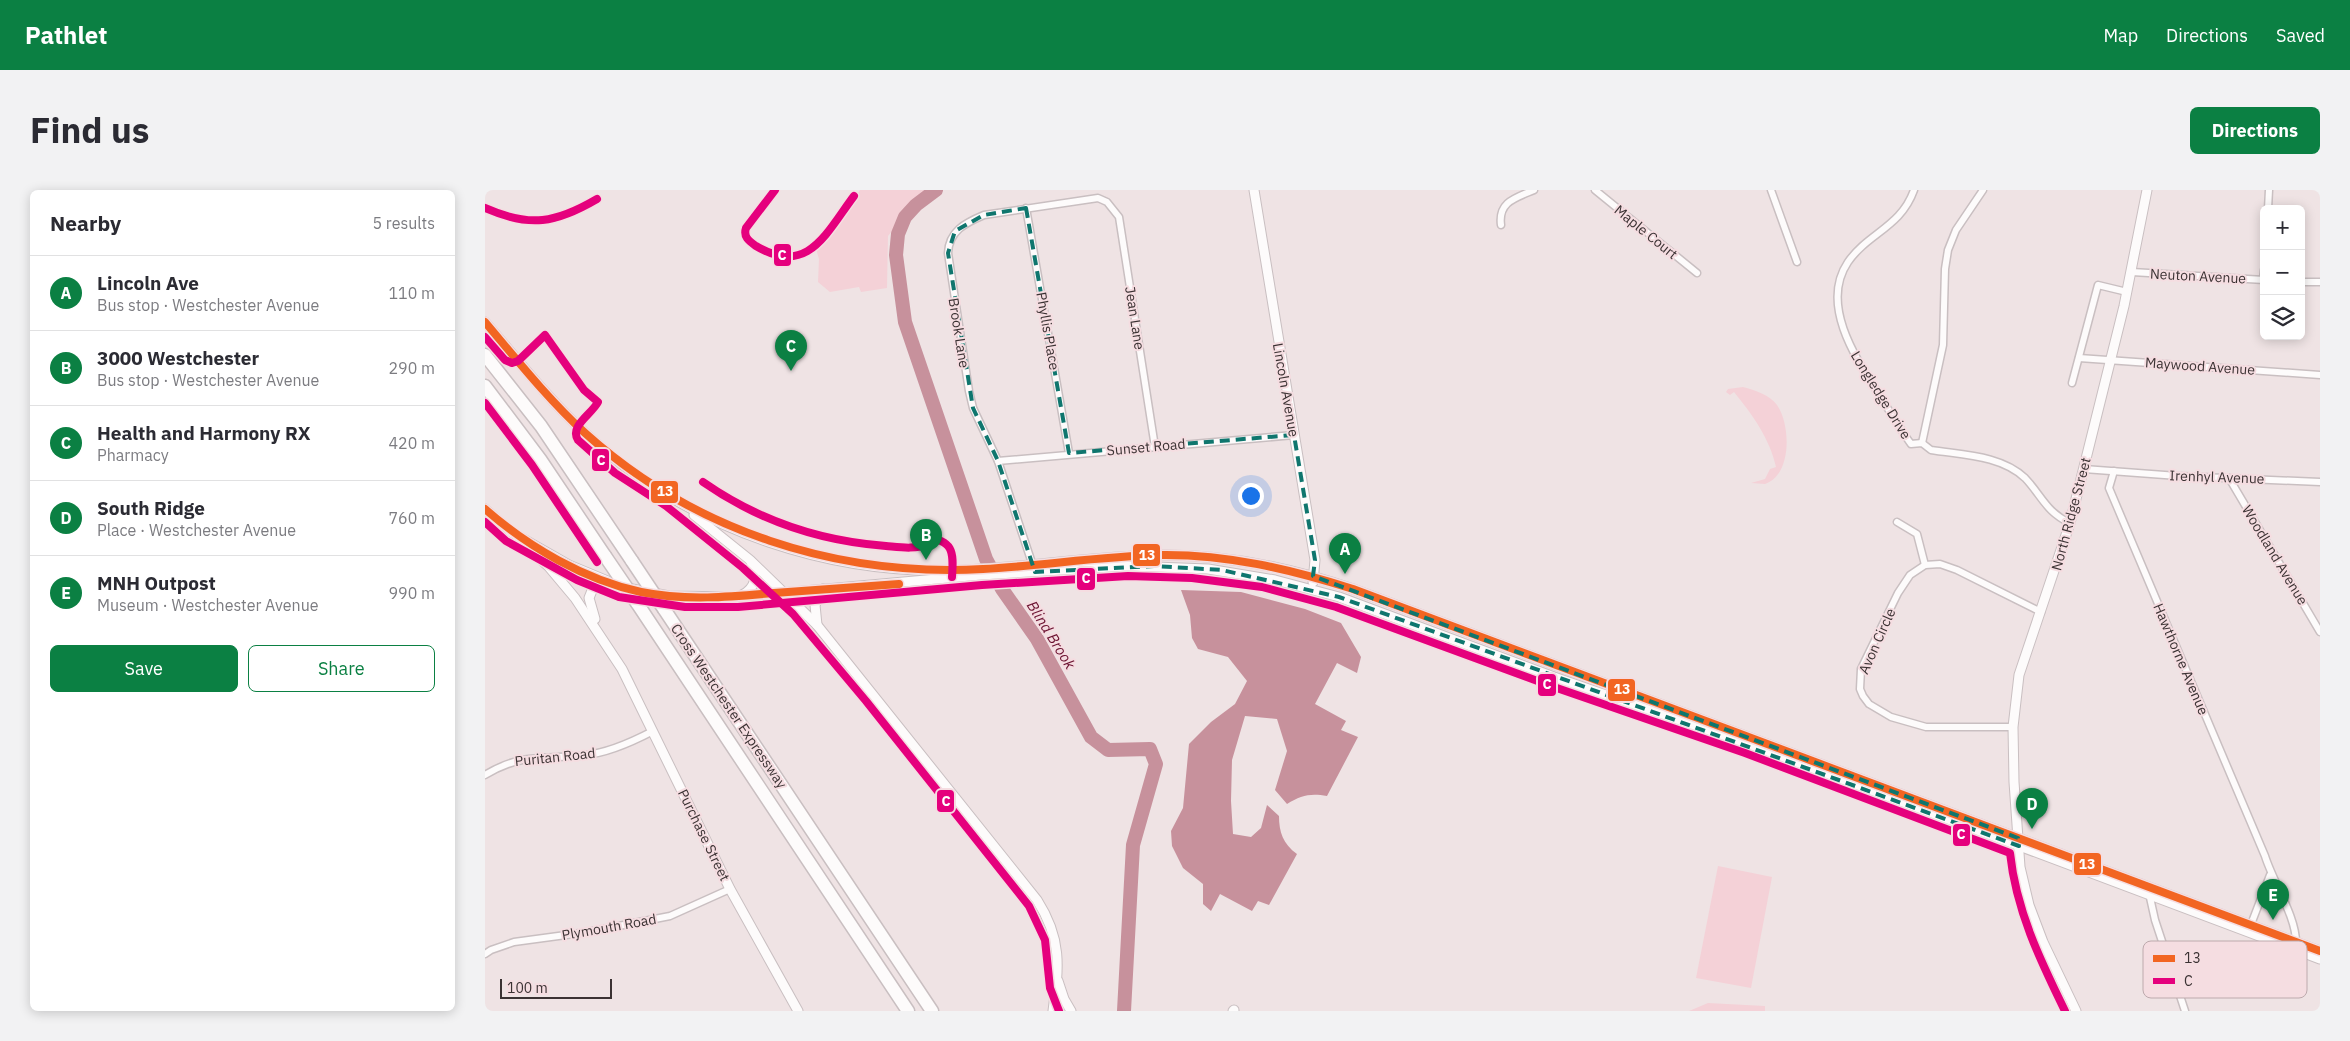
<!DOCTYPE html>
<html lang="en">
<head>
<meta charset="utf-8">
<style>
	body { margin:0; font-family:"IBM Plex Sans",sans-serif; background:#f2f2f3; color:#2b2b33 }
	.controls { position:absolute; right:15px; top:15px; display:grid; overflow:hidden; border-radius:8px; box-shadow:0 2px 12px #0003 }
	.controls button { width:45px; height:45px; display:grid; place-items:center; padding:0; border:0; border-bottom:1px solid #e1e1e2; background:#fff; color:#2b2b33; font:25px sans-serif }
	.scale { position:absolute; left:15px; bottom:12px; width:112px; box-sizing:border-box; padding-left:5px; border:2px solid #3b3233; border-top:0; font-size:14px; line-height:18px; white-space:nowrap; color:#3b3233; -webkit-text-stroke:4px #f5dde1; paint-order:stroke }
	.you { position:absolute; left:765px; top:305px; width:18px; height:18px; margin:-12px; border:4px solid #fff; border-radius:50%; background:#1a73e8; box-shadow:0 0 0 8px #1a73e833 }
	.badge { display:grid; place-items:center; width:32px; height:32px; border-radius:50%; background:#0b8043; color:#fff; font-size:16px; font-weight:700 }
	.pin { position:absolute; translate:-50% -41px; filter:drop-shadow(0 1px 2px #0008) }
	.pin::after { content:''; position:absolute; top:26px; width:18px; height:15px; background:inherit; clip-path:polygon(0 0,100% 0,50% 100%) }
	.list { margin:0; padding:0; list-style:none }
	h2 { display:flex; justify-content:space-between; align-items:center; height:65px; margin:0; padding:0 20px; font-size:21px }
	h2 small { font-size:16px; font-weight:400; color:#7c7c81 }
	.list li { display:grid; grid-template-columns:32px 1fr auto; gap:15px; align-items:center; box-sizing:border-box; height:75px; padding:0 20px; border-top:1px solid #e1e1e2 }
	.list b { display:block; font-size:19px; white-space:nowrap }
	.list p { margin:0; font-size:16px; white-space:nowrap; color:#7c7c81 }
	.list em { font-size:16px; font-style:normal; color:#7c7c81 }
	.actions { display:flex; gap:10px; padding:15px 20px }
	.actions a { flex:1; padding:11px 0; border:1px solid #0b8043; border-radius:8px; text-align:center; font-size:18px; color:#0b8043 }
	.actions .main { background:#0b8043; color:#fff }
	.icon { flex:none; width:28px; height:28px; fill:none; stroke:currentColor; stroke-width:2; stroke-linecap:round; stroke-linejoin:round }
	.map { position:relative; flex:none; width:1835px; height:821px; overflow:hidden; border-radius:8px }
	header { display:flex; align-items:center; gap:30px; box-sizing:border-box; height:70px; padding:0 25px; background:#0b8043; color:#fff }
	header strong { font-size:24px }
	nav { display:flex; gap:28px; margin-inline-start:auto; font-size:18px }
	.intro { display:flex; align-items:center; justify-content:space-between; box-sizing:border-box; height:120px; padding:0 30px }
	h1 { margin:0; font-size:35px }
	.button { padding:12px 22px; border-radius:8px; background:#0b8043; color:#fff; font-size:18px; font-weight:700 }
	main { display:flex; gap:30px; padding:0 30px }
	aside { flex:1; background:#fff; border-radius:8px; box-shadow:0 2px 12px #0003 }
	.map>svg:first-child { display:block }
	.green { fill:#f4d1d7 }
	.water { fill:#c7919c }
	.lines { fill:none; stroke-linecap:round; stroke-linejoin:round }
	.river { stroke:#c7919c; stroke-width:14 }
	.street-casing { stroke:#c9bfc1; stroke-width:9 }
	.secondary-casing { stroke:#c9bfc1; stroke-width:11 }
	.highway-casing { stroke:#c9bfc1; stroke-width:15 }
	.street { stroke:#fdfbfb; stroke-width:6 }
	.secondary { stroke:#fdfbfb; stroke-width:9 }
	.highway { stroke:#fdfbfb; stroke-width:12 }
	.highway-bridge-casing { stroke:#c9bfc1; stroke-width:15; stroke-linecap:butt }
	.highway-bridge { stroke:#fdfbfb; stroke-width:12 }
	.bus-1-casing { stroke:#f5dde1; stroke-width:11 }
	.bus-2-casing { stroke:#f5dde1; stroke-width:11 }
	.bus-1 { stroke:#f26522; stroke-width:8 }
	.bus-2 { stroke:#e5007d; stroke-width:8 }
	.marked { fill:none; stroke:#0f766e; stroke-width:4; stroke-dasharray:10 6; stroke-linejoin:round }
	.labels { text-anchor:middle; stroke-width:4; stroke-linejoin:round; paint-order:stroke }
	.street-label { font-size:14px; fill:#3b3233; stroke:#f5dde1 }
	.water-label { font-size:15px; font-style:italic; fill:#6b1130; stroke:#f5dde1 }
	.key { fill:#f5dde1; stroke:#bdaaad; stroke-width:1 }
	.key-label { font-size:14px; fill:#3b3233 }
	.line-badge { stroke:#f5dde1; stroke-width:2 }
	.badge-label { font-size:14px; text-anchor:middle; font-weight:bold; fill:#fff }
</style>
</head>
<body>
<header>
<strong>Pathlet</strong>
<nav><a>Map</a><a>Directions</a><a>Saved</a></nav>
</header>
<div class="intro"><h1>Find us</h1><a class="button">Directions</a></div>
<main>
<aside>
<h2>Nearby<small>5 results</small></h2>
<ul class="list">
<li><span class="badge">A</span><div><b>Lincoln Ave</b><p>Bus stop · Westchester Avenue</p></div><em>110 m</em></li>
<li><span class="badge">B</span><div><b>3000 Westchester</b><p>Bus stop · Westchester Avenue</p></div><em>290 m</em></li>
<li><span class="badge">C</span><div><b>Health and Harmony RX</b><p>Pharmacy</p></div><em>420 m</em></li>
<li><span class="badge">D</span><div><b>South Ridge</b><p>Place · Westchester Avenue</p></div><em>760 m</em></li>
<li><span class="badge">E</span><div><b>MNH Outpost</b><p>Museum · Westchester Avenue</p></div><em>990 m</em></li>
</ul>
<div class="actions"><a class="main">Save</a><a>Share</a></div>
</aside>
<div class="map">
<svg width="1835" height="821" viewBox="0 0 1835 821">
	<rect width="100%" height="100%" fill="#efe3e4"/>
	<g class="green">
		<path d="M375,0H440L403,46L402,98L376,102L374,97L345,102L333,92L334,69L331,59Z"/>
		<path d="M1258,197C1270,200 1285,205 1292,215C1306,235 1307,285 1280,294L1266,293L1280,289L1285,279L1291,277C1285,249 1267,224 1249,202L1245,205L1241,202L1243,199Z"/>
		<path d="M1233,676L1287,687L1266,798L1211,788Z"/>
		<path d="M1223,813L1280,816V821H1204Z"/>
	</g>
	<path class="water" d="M696,400L756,402L820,419L856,433L876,467L872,483L852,473L830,514L861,531L856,540L873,547L842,606C826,603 816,605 802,614L790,600L802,561L792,529L760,526L747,570L746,611L748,644L766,647L776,638L782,615L794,626C794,642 798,654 812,664L784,715L773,711L767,721L735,704L726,721L718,714V694L698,678L687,656L686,641L698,618L704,554L726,532L750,514L762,491L743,467L713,459L707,448L705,425Z"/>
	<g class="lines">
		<path class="river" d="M451,0L431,15L420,27L413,44L411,65L420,132L501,369L517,399L552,449L606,547L623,560L665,559L671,574L648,655L639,821"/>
		<defs>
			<g id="street">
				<path d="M1110,0L1212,83"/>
				<path d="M1286,0L1312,72"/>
				<path d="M1429,0C1416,37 1383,43 1363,72C1334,115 1372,170 1395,206C1405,222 1415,239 1426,254L1437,253L1446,260C1477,265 1516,265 1540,288C1557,306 1561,322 1585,333"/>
				<path d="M541,18L584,263"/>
				<path d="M1783,19L1784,0"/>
				<path d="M1016,35C1013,12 1030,8 1049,0"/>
				<path d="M1647,82L1779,90"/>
				<path d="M1778,90L1779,80"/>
				<path d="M1816,92H1835"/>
				<path d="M1594,168L1835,185"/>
				<path d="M1587,193L1613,95L1642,102"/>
				<path d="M1437,253L1458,155L1460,79L1463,60L1471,40L1498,0"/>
				<path d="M513,271L809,245"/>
				<path d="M1599,279L1693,286L1835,292"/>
				<path d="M1629,281L1624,298L1780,666C1788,692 1812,728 1811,754"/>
				<path d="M1744,288L1835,442"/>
				<path d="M1412,332L1432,344L1440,375"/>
				<path d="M549,379L513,271L488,218L484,201L463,63C464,41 480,33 499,25L613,8L622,12L634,27L670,257"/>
				<path d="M1528,537H1441L1406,527L1384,514L1378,506L1375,499L1376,479L1413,403L1425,385L1440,375L1455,374L1472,380L1556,422"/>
				<path d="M0,585C38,562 59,570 100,565C123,563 147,552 168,541"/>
				<path d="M1664,703L1670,730L1700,821"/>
				<path d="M1765,737L1785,685"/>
				<path d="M0,764L6,760L29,752L103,742L185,726L245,699"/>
			</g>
			<g id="secondary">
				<path d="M769,0L830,370L828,392"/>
				<path d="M0,132C32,169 63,209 100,243C206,342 353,390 497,379C556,375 616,366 675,365C741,364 806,378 868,399L1835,761"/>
				<path d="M0,319L26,342L84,375L137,397L184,406L252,407L496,385L643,376L723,379L790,390L854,407L1069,487L1263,554L1835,769"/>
				<path d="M209,325L265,370L332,435L552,710C577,749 574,776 568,821"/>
				<path d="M33,349L64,377L90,408L137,479L245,699L313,821"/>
				<path d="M257,405C271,398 273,385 266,372"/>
				<path d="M110,429L104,408L108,398L122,392"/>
				<path d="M332,435L330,415L338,399"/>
				<path d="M573,791L579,809L586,821"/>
				<path d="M748,821L749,820"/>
				<path d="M1591,821L1558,752L1544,715L1535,677L1529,592L1528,537L1534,485L1585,333L1639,116L1662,0"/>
			</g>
			<g id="highway">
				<path d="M0,165L56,236L147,371"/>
				<path d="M0,196L55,269L120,366"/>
				<path d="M152,413L423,821"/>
				<path d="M179,419L447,821"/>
			</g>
		</defs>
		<use href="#street" class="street-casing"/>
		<use href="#secondary" class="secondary-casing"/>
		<use href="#highway" class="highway-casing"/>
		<use href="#street" class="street"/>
		<use href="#secondary" class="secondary"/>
		<use href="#highway" class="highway"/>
		<defs>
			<g id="highway-bridge">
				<path d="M120,366L152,413"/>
				<path d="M147,371L179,419"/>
			</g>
		</defs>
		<use href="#highway-bridge" class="highway-bridge-casing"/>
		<use href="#highway-bridge" class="highway-bridge"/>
		<defs>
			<g id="bus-1">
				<path d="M0,132C32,170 63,209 100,243C209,341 351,387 498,379C557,376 615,366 675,365C741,364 805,379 868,399L1835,761"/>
				<path d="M0,319C43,357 100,390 156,402C200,411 245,407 289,403C331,400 372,397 414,394"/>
			</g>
			<g id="bus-2">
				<path d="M290,0L261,38C258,47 264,51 271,56C323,87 341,43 369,6"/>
				<path d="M0,18C45,38 71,33 112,9"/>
				<path d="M0,147L20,170L27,173L33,171L60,145L99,200L113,212C107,224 84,236 93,250L130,283L181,316L258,378L308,424L381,511L544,716L560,750L565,798L574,821"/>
				<path d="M0,213L47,275L112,372"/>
				<path d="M218,292C274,331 333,351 401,356C413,357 431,360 442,354L450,340"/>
				<path d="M0,332L21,351L92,390L134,407L200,417H253L497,395L643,386L707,388L777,397L851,417L1066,496L1260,563L1525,663C1531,720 1555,770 1580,821"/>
				<path d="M439,346C468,351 469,360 467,387"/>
			</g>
		</defs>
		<use href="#bus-1" class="bus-1-casing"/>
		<use href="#bus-2" class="bus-2-casing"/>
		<use href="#bus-1" class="bus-1"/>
		<use href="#bus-2" class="bus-2"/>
	</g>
	<path class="marked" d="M541,18L584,263L809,245L830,370L828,386L1509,639L1533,648L1534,656L854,407L737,380L669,376L550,382L513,271L488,218L463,63L470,41L499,25Z"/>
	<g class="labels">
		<g class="street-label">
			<text transform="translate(1161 42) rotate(39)" y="5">Maple Court</text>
			<text transform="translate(1713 86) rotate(3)" y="5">Neuton Avenue</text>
			<text transform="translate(650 128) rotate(81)" y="5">Jean Lane</text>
			<text transform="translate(563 141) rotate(80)" y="5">Phyllis Place</text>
			<text transform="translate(474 143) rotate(81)" y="5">Brook Lane</text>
			<text transform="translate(1715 176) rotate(4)" y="5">Maywood Avenue</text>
			<text transform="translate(801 200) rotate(80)" y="5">Lincoln Avenue</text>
			<text transform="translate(1396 205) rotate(58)" y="5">Longledge Drive</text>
			<text transform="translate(661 257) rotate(-5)" y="5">Sunset Road</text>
			<text transform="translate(1732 287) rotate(2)" y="5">Irenhyl Avenue</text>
			<text transform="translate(1586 324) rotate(-75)" y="5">North Ridge Street</text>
			<text transform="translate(1790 365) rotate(59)" y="5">Woodland Avenue</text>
			<text transform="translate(1392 451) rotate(-66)" y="5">Avon Circle</text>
			<text transform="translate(1696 469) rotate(67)" y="5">Hawthorne Avenue</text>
			<text transform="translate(244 516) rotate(56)" y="5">Cross Westchester Expressway</text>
			<text transform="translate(70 567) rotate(-6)" y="5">Puritan Road</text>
			<text transform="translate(219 645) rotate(64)" y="5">Purchase Street</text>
			<text transform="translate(124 737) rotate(-10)" y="5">Plymouth Road</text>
		</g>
		<g class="water-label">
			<text transform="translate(566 445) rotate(58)" y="5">Blind Brook</text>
		</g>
	</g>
	<rect x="1658" y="751" width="164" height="57" rx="8" class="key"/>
	<rect x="1668" y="765" width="22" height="7" fill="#f26522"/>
	<rect x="1668" y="788" width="22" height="6" fill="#e5007d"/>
	<g class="key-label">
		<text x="1699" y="773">13</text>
		<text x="1699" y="796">C</text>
	</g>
	<g class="line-badge">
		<rect x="288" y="53" width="19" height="24" rx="5" fill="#e5007d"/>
		<rect x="106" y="258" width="19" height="24" rx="5" fill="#e5007d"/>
		<rect x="165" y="290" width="29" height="24" rx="5" fill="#f26522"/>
		<rect x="647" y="353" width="29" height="24" rx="5" fill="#f26522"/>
		<rect x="591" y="377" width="20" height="24" rx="5" fill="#e5007d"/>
		<rect x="1052" y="483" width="20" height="24" rx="5" fill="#e5007d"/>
		<rect x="1122" y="488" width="29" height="24" rx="5" fill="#f26522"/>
		<rect x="451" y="599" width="19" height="24" rx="5" fill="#e5007d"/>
		<rect x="1467" y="633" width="19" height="24" rx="5" fill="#e5007d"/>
		<rect x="1588" y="662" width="29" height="24" rx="5" fill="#f26522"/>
	</g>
	<g class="badge-label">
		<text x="297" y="70">C</text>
		<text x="116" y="275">C</text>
		<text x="180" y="306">13</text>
		<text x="662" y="370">13</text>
		<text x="601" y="393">C</text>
		<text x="1062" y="499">C</text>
		<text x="1137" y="504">13</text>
		<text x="461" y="616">C</text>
		<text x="1476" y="649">C</text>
		<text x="1602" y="679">13</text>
	</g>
</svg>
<div class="controls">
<button>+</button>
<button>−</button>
<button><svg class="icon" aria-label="layers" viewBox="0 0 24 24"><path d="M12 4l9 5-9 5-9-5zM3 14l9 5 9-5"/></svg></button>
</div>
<div class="scale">100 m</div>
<div class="you"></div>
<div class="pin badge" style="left:860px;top:384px">A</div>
<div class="pin badge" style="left:441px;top:370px">B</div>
<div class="pin badge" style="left:306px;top:181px">C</div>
<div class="pin badge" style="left:1547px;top:639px">D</div>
<div class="pin badge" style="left:1788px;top:730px">E</div>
</div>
</main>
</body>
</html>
